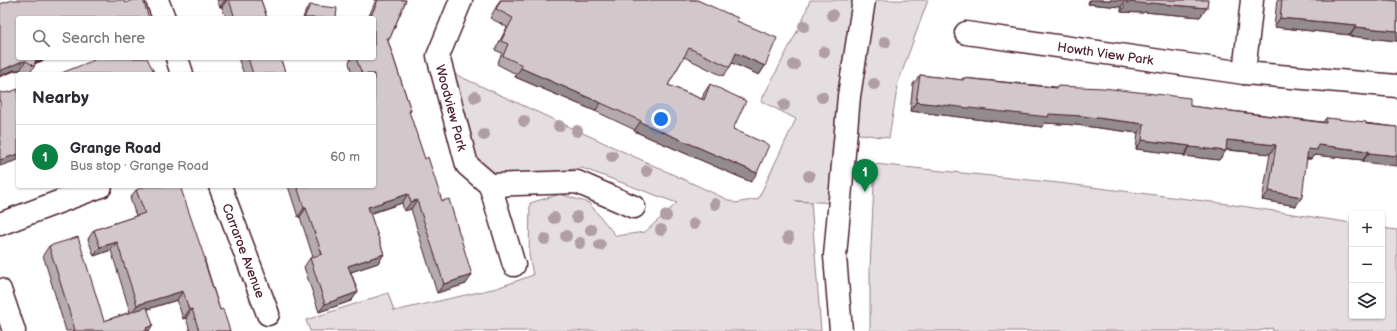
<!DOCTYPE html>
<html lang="en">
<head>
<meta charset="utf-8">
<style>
	body { margin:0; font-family:"Balsamiq Sans",sans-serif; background:#f2f2f3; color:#2b2b33 }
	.controls { position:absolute; right:12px; bottom:12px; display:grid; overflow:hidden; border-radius:4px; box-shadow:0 1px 3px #0004 }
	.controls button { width:36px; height:36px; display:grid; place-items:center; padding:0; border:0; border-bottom:1px solid #e1e1e2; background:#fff; color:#2b2b33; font:20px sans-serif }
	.you { position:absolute; left:661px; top:119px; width:14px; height:14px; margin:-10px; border:3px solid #fff; border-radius:50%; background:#1a73e8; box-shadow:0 0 0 6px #1a73e833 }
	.badge { display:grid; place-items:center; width:26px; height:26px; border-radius:50%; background:#0b8043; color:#fff; font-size:13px; font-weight:700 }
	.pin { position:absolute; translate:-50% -33px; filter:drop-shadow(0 1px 2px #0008) }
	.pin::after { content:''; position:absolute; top:21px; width:14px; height:12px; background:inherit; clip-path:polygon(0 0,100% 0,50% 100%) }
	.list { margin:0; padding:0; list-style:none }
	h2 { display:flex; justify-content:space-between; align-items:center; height:52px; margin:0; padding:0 16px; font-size:17px }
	h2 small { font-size:13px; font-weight:400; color:#7c7c81 }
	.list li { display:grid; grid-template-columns:26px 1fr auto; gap:12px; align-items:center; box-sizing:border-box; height:64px; padding:0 16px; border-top:1px solid #e1e1e2 }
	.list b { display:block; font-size:15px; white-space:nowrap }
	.list p { margin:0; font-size:13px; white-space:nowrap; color:#7c7c81 }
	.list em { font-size:13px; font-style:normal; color:#7c7c81 }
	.icon { flex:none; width:22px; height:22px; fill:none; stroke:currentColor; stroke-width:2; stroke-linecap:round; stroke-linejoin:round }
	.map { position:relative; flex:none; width:1397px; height:331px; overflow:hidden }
	.search { position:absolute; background:#fff; box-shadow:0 1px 3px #0004; left:16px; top:16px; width:360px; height:44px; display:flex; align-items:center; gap:10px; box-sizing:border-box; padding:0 14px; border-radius:4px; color:#7c7c81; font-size:15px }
	.panel { position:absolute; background:#fff; box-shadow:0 1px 3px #0004; left:16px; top:72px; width:360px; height:116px; border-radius:4px }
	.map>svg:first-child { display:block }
	.green { fill:#e5dee0; stroke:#987e86 }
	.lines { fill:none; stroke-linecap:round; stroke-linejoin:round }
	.minor-casing { stroke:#4a1f2b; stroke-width:25 }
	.major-casing { stroke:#4a1f2b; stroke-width:25 }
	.minor { stroke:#fff; stroke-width:22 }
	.major { stroke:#fff; stroke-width:22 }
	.tree { fill:#b19ea3 }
	.wall { fill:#b5abaf; stroke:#4a1f2b }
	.shaded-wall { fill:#938b8e; stroke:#4a1f2b }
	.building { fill:#d2c7cb; stroke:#4a1f2b }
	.labels { text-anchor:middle; stroke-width:4; stroke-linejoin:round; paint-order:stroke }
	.street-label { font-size:13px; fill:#4a1f2b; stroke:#fff }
</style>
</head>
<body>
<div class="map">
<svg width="1397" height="331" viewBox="0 0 1397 331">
	<rect width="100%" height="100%" fill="#fff"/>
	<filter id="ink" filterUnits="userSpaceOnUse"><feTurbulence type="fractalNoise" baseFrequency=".025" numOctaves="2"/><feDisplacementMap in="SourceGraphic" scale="8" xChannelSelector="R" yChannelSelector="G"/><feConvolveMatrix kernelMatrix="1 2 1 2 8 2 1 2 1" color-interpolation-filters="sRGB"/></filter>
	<g filter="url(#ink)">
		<g class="green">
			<path d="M810,0H928L898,83L889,138L846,132L839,203L795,201L811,202L821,331H310L306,320L388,293L394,311L497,288L533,275L529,255L530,203L560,194L589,203L616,236L645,232L677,203L582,168L532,174L503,179L474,158L448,71L735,203L758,199L796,119L761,101L802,22Z"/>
			<path d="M875,164L1059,183L1228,204L1352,223V316H1382V228L1397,230V331H1273L1272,328L1258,331H870V267Z"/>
		</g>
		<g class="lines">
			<defs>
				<g id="minor">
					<path d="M157,0L164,18"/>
					<path id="s1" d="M461,0L438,56L467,165L490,185L577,182L634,207"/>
					<path id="s2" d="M966,33L1244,73L1397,86"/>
					<path d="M177,58L182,74"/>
					<path d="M1244,73L1252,0"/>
					<path d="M40,74L82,58"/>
					<path d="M0,89L18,82"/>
					<path d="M490,185L514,265"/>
					<path id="s3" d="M220,186L268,314"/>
					<path d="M0,224L101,186"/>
					<path d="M0,290L14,331"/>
				</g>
				<path id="major" d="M841,331L835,256L849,96L864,0"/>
			</defs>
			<use href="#minor" class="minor-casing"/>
			<use href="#major" class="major-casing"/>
			<use href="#minor" class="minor"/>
			<use href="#major" class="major"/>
		</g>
		<g class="tree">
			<circle cx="832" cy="15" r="6"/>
			<circle cx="804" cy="26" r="6"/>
			<circle cx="885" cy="42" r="6"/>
			<circle cx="824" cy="52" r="6"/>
			<circle cx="794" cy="65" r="6"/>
			<circle cx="874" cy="84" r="6"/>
			<circle cx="475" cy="97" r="6"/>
			<circle cx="822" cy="97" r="6"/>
			<circle cx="784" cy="105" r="6"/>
			<circle cx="524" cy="121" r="6"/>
			<circle cx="559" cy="126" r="6"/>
			<circle cx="577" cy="131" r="6"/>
			<circle cx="484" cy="135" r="6"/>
			<circle cx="612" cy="156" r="6"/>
			<circle cx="647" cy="171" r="6"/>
			<circle cx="809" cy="176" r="6"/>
			<circle cx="715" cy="204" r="6"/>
			<circle cx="666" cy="216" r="6"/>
			<circle cx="577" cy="217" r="6"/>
			<circle cx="554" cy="218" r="6"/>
			<circle cx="694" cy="224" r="6"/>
			<circle cx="591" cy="230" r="6"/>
			<circle cx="661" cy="230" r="6"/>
			<circle cx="566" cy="236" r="6"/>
			<circle cx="788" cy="238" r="6"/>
			<circle cx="545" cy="239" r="6"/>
			<circle cx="580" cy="243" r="6"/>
			<circle cx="600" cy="245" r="6"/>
		</g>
		<g class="wall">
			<path d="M217,0H261L267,18H226L222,7H220Z"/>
			<path d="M374,0H406L390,38L388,41L411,111L409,113L466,284L437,293L411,209L404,211L402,203L370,214L384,254L378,263L351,272L358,292L351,301L319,312L304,267L310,258L313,257L300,217H298L288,186H374V74H352L349,63L351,58H374V18H368L376,0Z"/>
			<path d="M500,0H697L737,21L765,66L759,75L732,63L730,67L723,76L684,57L668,85L702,99L704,93L710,84L733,129L751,182L634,131L635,130L595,111L515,77L516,74L497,64L502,53L495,50L507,27L490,18Z"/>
			<path d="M1089,0H1208L1200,17L1144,12L1143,13L1121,12V7L1088,4Z"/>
			<path d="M1277,0H1388L1397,1V41L1350,36V35L1274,27Z"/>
			<path d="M310,5L336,18H303L306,10Z"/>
			<path d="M18,58H47L35,63L34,67L29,74H27L25,72L20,70H14Z"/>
			<path d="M238,58H280L286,74H244Z"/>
			<path d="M920,75L962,80L963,78L1056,87L1057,86L1190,106L1323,122L1326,118L1397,127L1362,162L1363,160L1314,155L1311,159H1307L1296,206L1262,200L1270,154L1226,150L1219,160L1184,156V155L1136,149L1138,133L1076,125L1045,123L1042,127L910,111L913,84Z"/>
			<path d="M136,190L205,259V261L220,310L230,331H190L186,318L183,319L177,300L148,309L149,331H66L43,255L49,246L104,321L130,312L111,250L94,256L88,239L94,230L136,216L130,198Z"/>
		</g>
		<g class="shaded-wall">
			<path d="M225,0H227L222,7H220Z"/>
			<path d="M1091,0H1126L1121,7L1088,4Z"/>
			<path d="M1127,2L1150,3L1207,8L1200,17L1144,12L1143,13L1121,12Z"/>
			<path d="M1280,18L1357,25L1350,35L1274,27Z"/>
			<path d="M1356,27L1397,31V41L1350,36Z"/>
			<path d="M736,53L765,66L759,75L730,62Z"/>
			<path d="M36,58H47L35,62L32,65Z"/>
			<path d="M26,61L20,70H14L0,76V71L20,62Z"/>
			<path d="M521,68L601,103L595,111L515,77Z"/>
			<path d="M916,102L1082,116L1144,124L1138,133L1076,125L1045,123L1042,127L910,111Z"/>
			<path d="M640,122L757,173L751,182L634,131Z"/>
			<path d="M1142,140L1190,146L1184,155L1136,149Z"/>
			<path d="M1227,140L1276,145L1270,154L1221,149Z"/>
			<path d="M1318,145L1369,151L1363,160L1314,155L1311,159L1302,158L1308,149Z"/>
			<path d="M1190,147L1226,151L1219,160L1184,156Z"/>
			<path d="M1369,153L1397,156V166L1362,162Z"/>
			<path d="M18,154V160L0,166V160Z"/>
			<path d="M1269,191L1302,197L1296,206L1262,200Z"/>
			<path d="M408,194L402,203L362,216L368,207Z"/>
			<path d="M417,200L411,209L404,211L411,202Z"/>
			<path d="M304,208H306L300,217H298Z"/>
			<path d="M117,242L111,250L94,256L100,247Z"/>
			<path d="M384,254L378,263L342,275L348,266Z"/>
			<path d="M472,275L466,284L437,293L444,284Z"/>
			<path d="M183,291L177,300L131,314L137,305Z"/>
			<path d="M358,292L351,301L319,312L325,304Z"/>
			<path d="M192,309L186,318L183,319L189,310Z"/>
			<path d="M153,325L149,331H144L146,328Z"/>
		</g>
		<g class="building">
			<path d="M13,0H124L125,3L133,0H143L149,18H18V58H36L34,67L31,64L26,61L20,62L0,71V4Z"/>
			<path d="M229,0H261L267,18H235Z"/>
			<path d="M378,0H406L390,38H387L411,111H409L425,159L428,157L442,201L449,199L472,275L444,284L417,200L411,202L408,194L368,207L384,254L348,266L358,292L325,304L310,258L322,254L306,208H304L297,186H374V74H362L356,58H374V18H370Z"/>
			<path d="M501,0H697L738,18L737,21L777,38L765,66L736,53L730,67L689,48L668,85L704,100L710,84L746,101L733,129L769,145L757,173L640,122L641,121L601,103L521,68L522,65L503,56L508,44L501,41L513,18L496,9Z"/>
			<path d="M1127,0H1208L1207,8L1150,3V4L1127,2Z"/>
			<path d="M1282,0H1388L1397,1V31L1356,27L1357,25L1280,18Z"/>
			<path d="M310,5L337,8L336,18H304Z"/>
			<path d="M97,58H147L155,74H59L92,61Z"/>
			<path d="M248,58H280L286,74H253Z"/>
			<path d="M920,75L963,80V78L1057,88V86L1103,88L1190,98V106L1326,123V118L1366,122V124L1397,127V156L1369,153V151L1318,145L1317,150L1308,149L1302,197L1269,191L1276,145L1227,140L1226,151L1190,147V146L1142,140L1144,124L1082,116L1049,114L1048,117L916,102Z"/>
			<path d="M18,89V154L0,160V92L4,93L10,92Z"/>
			<path d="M146,186H180L205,259L204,260L220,310L223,309L230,331H199L192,309L189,310L183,291L137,305L117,242L100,247L94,230L145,213L136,190Z"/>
			<path d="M78,237L104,321L147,307L153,325L146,328L147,331H73L75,330L49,246Z"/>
		</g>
	</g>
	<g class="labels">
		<g class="street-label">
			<text dy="5" stroke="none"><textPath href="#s2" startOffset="141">Howth View Park</textPath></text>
			<text dy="5" stroke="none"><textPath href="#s1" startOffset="114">Woodview Park</textPath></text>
			<text dy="5" stroke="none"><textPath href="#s3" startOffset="69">Carraroe Avenue</textPath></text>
		</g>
	</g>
</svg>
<div class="controls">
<button>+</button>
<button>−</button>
<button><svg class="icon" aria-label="layers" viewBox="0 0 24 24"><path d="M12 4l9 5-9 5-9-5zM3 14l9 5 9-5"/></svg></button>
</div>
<div class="you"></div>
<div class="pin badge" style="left:865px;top:192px">1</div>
<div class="search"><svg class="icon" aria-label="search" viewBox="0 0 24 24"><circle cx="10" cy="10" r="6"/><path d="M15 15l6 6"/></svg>Search here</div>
<section class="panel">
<h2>Nearby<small></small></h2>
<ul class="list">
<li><span class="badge">1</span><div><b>Grange Road</b><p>Bus stop · Grange Road</p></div><em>60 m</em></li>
</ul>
</section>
</div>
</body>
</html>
